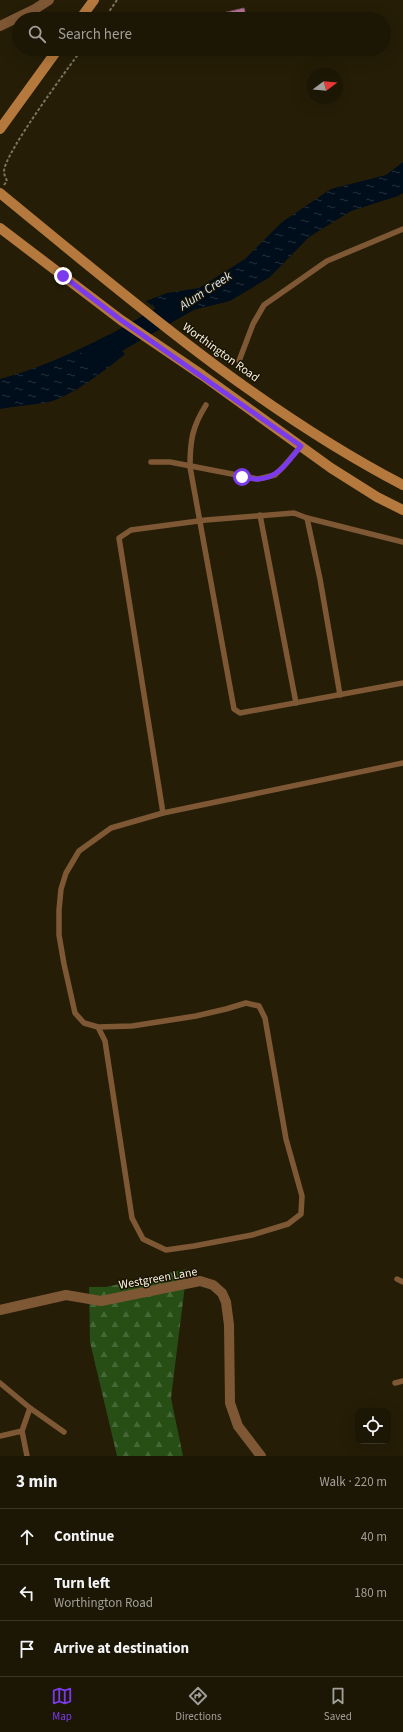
<!DOCTYPE html>
<html lang="en">
<head>
<meta charset="utf-8">
<style>
	body { margin:0; font-family:"Source Sans 3",sans-serif; background:#292313; color:#f1f3f6 }
	.controls { position:absolute; right:12px; bottom:12px; display:grid; overflow:hidden; border-radius:8px; box-shadow:0 4px 16px #0002 }
	.controls button { width:36px; height:36px; display:grid; place-items:center; padding:0; border:0; border-bottom:1px solid #3a3526; background:#1c1604; color:#f1f3f6; font:20px sans-serif }
	.compass { position:absolute; left:307px; top:68px; width:36px; height:36px; border-radius:50%; background:#1c1604; box-shadow:0 4px 16px #0002; rotate:74deg }
	.stop { position:absolute; width:12px; height:12px; margin:-9px; border:3px solid #7c3aed; border-radius:50%; background:#fff }
	.stop.end { background:#7c3aed; border-color:#fff; box-shadow:0 1px 4px #0008 }
	.list { margin:0; padding:0; list-style:none }
	h2 { display:flex; justify-content:space-between; align-items:center; height:52px; margin:0; padding:0 16px; font-size:17px }
	h2 small { font-size:13px; font-weight:400; color:#a09f9a }
	.list li { display:grid; grid-template-columns:26px 1fr auto; gap:12px; align-items:center; box-sizing:border-box; height:56px; padding:0 16px; border-top:1px solid #3a3526 }
	.list b { display:block; font-size:15px; white-space:nowrap }
	.list p { margin:0; font-size:13px; white-space:nowrap; color:#a09f9a }
	.list em { font-size:13px; font-style:normal; color:#a09f9a }
	.icon { flex:none; width:22px; height:22px; fill:none; stroke:currentColor; stroke-width:2; stroke-linecap:round; stroke-linejoin:round }
	.map { position:relative; flex:none; width:403px; height:1456px; overflow:hidden }
	.search { position:absolute; background:#1c1604; box-shadow:0 4px 16px #0002; left:12px; right:12px; top:12px; height:44px; display:flex; align-items:center; gap:10px; box-sizing:border-box; padding:0 14px; border-radius:22px; color:#a09f9a; font-size:15px }
	.sheet { height:220px; background:#1c1604 }
	nav { display:flex; justify-content:space-around; align-items:center; box-sizing:border-box; height:56px; border-top:1px solid #3a3526; background:#1c1604; font-size:11px; color:#a09f9a }
	nav a { display:grid; justify-items:center; gap:2px }
	nav .on { color:#7c3aed }
	.map>svg:first-child { display:block }
	.forest { fill:url(#forest-firs) }
	.water { fill:url(#water-ripples) }
	.lines { fill:none; stroke-linecap:round; stroke-linejoin:round }
	.river { stroke:#000d1b; stroke-width:20 }
	.building { fill:#b67397; stroke:#7f506a }
	.path { stroke:#7b7460; stroke-width:2; stroke-dasharray:3 2; stroke-linecap:butt }
	.lane { stroke:#7e5835; stroke-width:5.5 }
	.street { stroke:#7e5835; stroke-width:10 }
	.secondary { stroke:#b5793e; stroke-width:10 }
	.route { stroke:#7c3aed; stroke-width:5 }
	.labels { text-anchor:middle; stroke-width:3; stroke-linejoin:round; paint-order:stroke }
	.street-label { font-size:12px; fill:#f7f2e4; stroke:#1b1400 }
	.water-label { font-size:13px; font-style:italic; fill:#d7e7f5; stroke:#1b1400 }
</style>
</head>
<body>
<div class="map">
<svg width="403" height="1456" viewBox="0 0 403 1456">
	<defs>
		<pattern id="forest-firs" width="22" height="20" patternUnits="userSpaceOnUse"><rect width="22" height="20" fill="#264e15"/><path d="M5 1l3.5 6h-7zM16 11l3.5 6h-7z" fill="#466837"/></pattern>
		<pattern id="water-ripples" width="26" height="14" patternUnits="userSpaceOnUse"><rect width="26" height="14" fill="#000d1b"/><path d="M2 4q2-2 4 0t4 0M15 11q2-2 4 0t4 0" fill="none" stroke="#26313c"/></pattern>
	</defs>
	<rect width="100%" height="100%" fill="#251d06"/>
	<path class="forest" d="M187,1269L171,1398L183,1456H117L90,1342L89,1287H106Z"/>
	<g class="water">
		<path d="M403,162V193L398,196L351,211L309,237L270,277L230,301L193,310L172,320L146,301L167,293L199,288L245,259L282,222L331,189L386,175Z"/>
		<path d="M108,335L125,354C107,369 72,396 49,402C33,405 16,406 0,409V379C40,368 71,354 108,335Z"/>
	</g>
	<g class="lines">
		<path class="river" d="M91,357L189,301"/>
	</g>
	<path class="building" d="M244,8L247,19H211L210,16Z"/>
	<g class="lines">
		<g class="path">
			<path d="M104,19L117,0"/>
			<path d="M4,185L7,181C6,178 4,175 4,172C3,155 69,67 82,49"/>
		</g>
		<g class="lane">
			<path d="M239,361L253,324L264,305L327,261L403,229"/>
			<path d="M206,405C192,427 190,441 190,467L234,709L240,713L403,683"/>
			<path d="M151,462H170L258,479L275,475L284,466L301,446"/>
			<path d="M260,515L296,703"/>
			<path d="M307,518L320,579L340,695"/>
			<path d="M163,813L119,538L131,530L206,520L294,513L307,518L403,542"/>
			<path d="M98,1027L132,1026L196,1016L226,1009L246,1003L259,1006L265,1018L286,1139L302,1196L301,1214L288,1224L252,1235L194,1246L166,1250L143,1239L132,1218L105,1041L98,1027L84,1023L75,1013L64,964L59,935V910L61,889L66,873L79,851L111,828L163,813L403,763"/>
			<path d="M397,1279L403,1282"/>
			<path d="M0,1383L30,1408L64,1432"/>
			<path d="M395,1383L403,1381"/>
			<path d="M22,1431L27,1456"/>
			<path d="M0,1436L22,1431L30,1408"/>
		</g>
		<g class="street">
			<path d="M0,26L35,9L49,0"/>
			<path d="M0,1310L66,1295L101,1301L200,1281L213,1285L222,1293L226,1302L229,1325L230,1403L238,1426L261,1456"/>
		</g>
		<g class="secondary">
			<path d="M80,19L94,0"/>
			<path d="M0,129L58,49"/>
			<path d="M0,193C127,297 257,409 403,485"/>
			<path d="M0,228L121,320L202,375L331,468L377,497L403,510"/>
		</g>
	</g>
	<g class="lines">
		<path class="route" d="M63,276L121,320L301,446C289,460 278,479 258,479C253,480 247,477 242,477"/>
	</g>
	<g class="labels">
		<g class="street-label">
			<text transform="translate(221 352) rotate(36)" y="4">Worthington Road</text>
			<text transform="translate(158 1278) rotate(-10)" y="4">Westgreen Lane</text>
		</g>
		<g class="water-label">
			<text transform="translate(205 290) rotate(-33)" y="5">Alum Creek</text>
		</g>
	</g>
</svg>
<div class="controls">
<button><svg class="icon" aria-label="locate" viewBox="0 0 24 24"><circle cx="12" cy="12" r="6"/><path d="M12 2v4M12 18v4M2 12h4M18 12h4"/></svg></button>
</div>
<svg class="compass" viewBox="-18 -18 36 36"><path d="M0-13l5 13h-10z" fill="#e53935"/><path d="M0 13l5-13h-10z" fill="#a09f9a"/></svg>
<div class="stop" style="left:242px;top:477px"></div>
<div class="stop end" style="left:63px;top:276px"></div>
<div class="search"><svg class="icon" aria-label="search" viewBox="0 0 24 24"><circle cx="10" cy="10" r="6"/><path d="M15 15l6 6"/></svg>Search here</div>
</div>
<section class="sheet">
<h2>3 min<small>Walk · 220 m</small></h2>
<ul class="list">
<li><svg class="icon" aria-label="ahead" viewBox="0 0 24 24"><path d="M12 20V5M6 11l6-6 6 6"/></svg><div><b>Continue</b></div><em>40 m</em></li>
<li><svg class="icon" aria-label="left" viewBox="0 0 24 24"><path d="M17 20v-9H6M10 6l-5 5 5 5"/></svg><div><b>Turn left</b><p>Worthington Road</p></div><em>180 m</em></li>
<li><svg class="icon" aria-label="arrive" viewBox="0 0 24 24"><path d="M6 21V4h12l-3 4 3 4H6"/></svg><div><b>Arrive at destination</b></div></li>
</ul>
</section>
<nav>
<a class="on"><svg class="icon" aria-label="map" viewBox="0 0 24 24"><path d="M3 6l6-2 6 2 6-2v14l-6 2-6-2-6 2zM9 4v14M15 6v14"/></svg>Map</a>
<a><svg class="icon" aria-label="directions" viewBox="0 0 24 24"><path d="M12 3l9 9-9 9-9-9zM9 14v-3h6M13 9l2 2-2 2"/></svg>Directions</a>
<a><svg class="icon" aria-label="saved" viewBox="0 0 24 24"><path d="M7 4h10v16l-5-4-5 4z"/></svg>Saved</a>
</nav>
</body>
</html>
